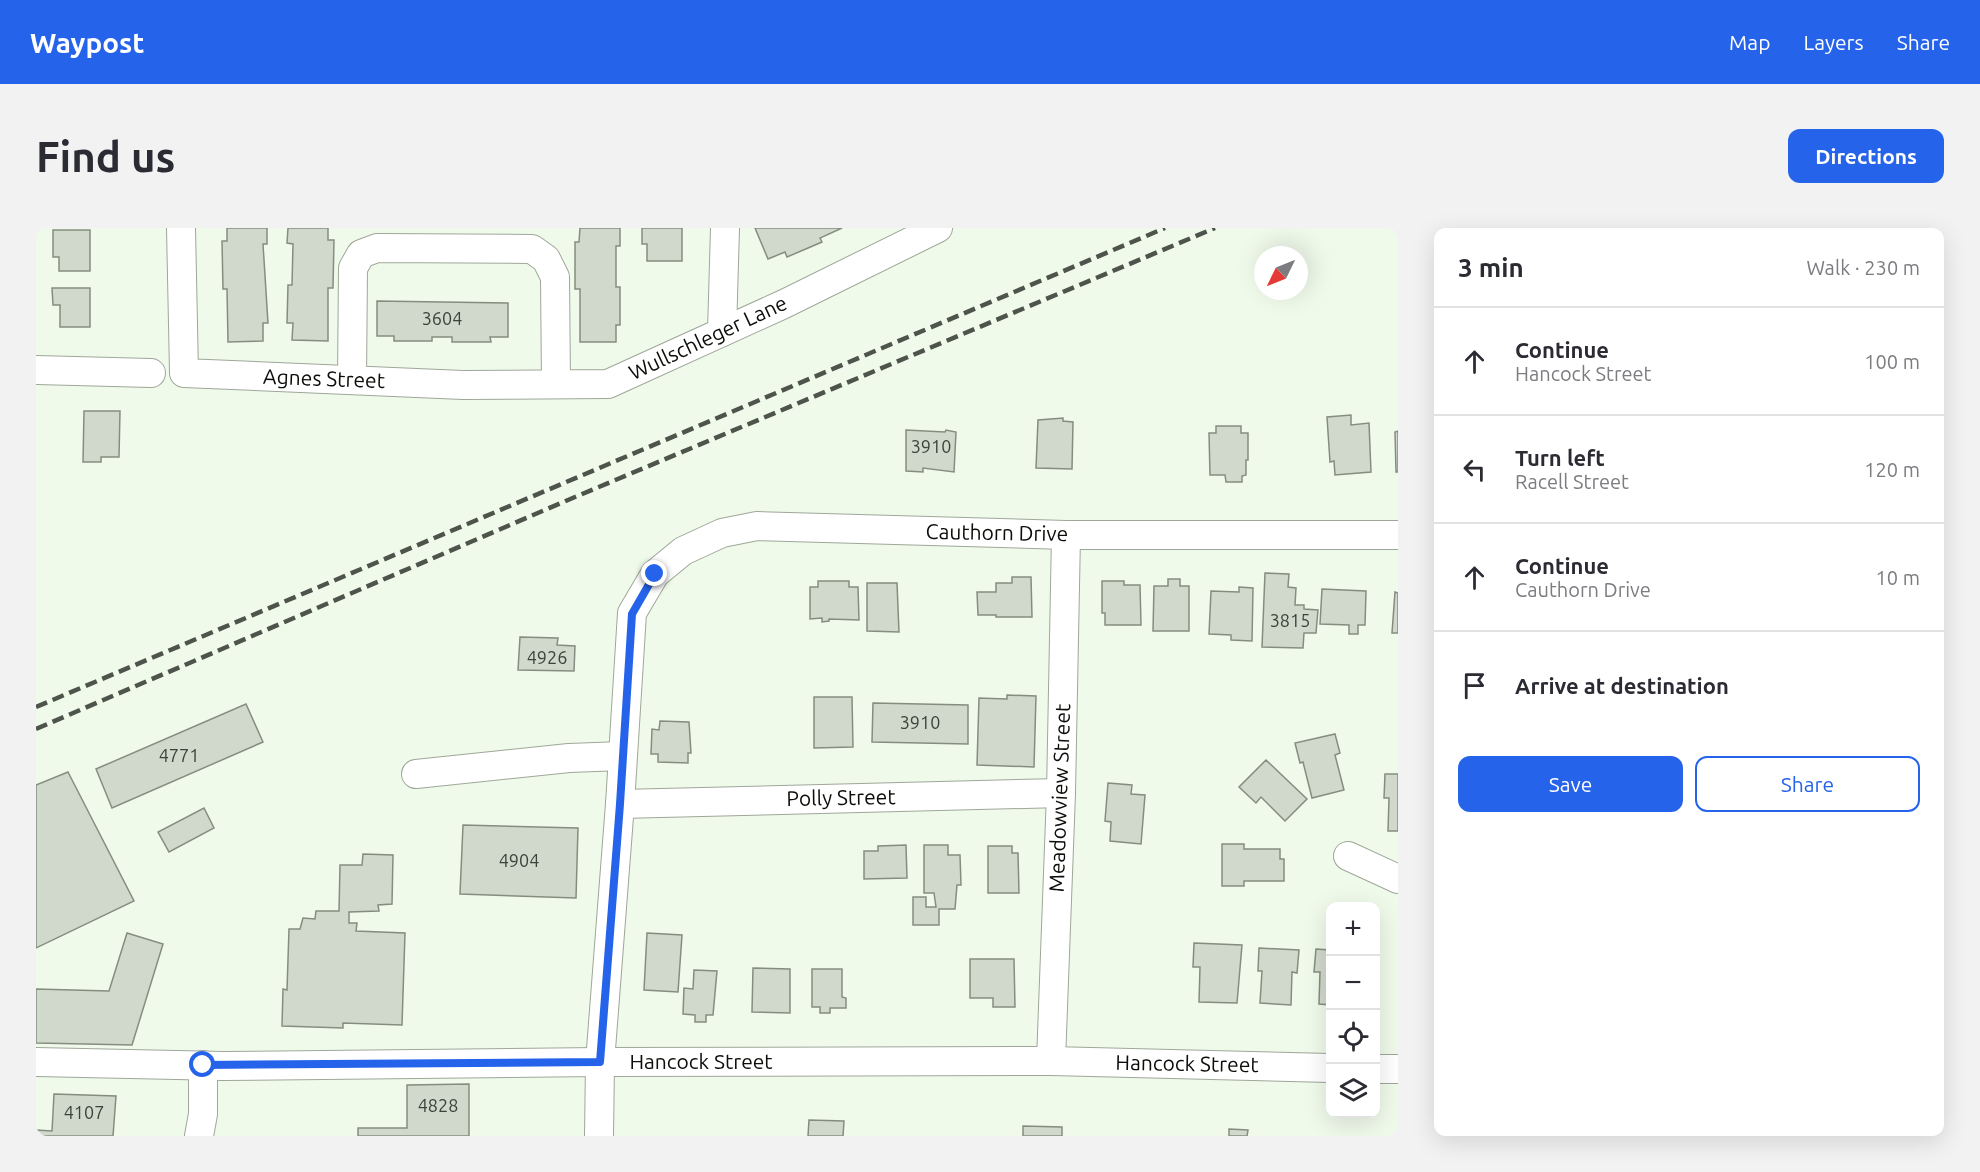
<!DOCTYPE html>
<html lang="en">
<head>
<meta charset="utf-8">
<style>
	body { margin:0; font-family:Ubuntu,sans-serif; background:#f2f2f3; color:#2b2b33 }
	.controls { position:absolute; right:18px; bottom:18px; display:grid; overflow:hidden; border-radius:12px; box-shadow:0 6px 24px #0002 }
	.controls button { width:54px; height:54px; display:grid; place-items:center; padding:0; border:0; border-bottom:2px solid #e1e1e2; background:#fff; color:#2b2b33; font:30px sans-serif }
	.compass { position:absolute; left:1218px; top:18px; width:54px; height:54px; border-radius:50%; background:#fff; box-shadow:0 6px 24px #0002; rotate:227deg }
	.stop { position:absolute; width:18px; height:18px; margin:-14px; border:4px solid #2563eb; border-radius:50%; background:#fff }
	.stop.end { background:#2563eb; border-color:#fff; box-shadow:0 2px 6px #0008 }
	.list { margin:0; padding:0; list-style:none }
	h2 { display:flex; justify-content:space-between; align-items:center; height:78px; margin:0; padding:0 24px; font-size:26px }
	h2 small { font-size:20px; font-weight:400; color:#7c7c81 }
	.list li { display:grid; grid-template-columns:39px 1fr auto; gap:18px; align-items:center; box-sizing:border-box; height:108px; padding:0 24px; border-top:2px solid #e1e1e2 }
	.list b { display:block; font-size:22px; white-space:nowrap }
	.list p { margin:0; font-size:20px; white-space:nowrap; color:#7c7c81 }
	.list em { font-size:20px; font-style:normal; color:#7c7c81 }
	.actions { display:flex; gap:12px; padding:18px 24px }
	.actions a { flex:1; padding:14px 0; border:2px solid #2563eb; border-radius:12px; text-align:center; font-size:21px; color:#2563eb }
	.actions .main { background:#2563eb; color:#fff }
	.icon { flex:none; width:33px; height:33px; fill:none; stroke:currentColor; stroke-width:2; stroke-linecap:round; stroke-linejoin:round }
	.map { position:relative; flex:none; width:1362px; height:908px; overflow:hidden; border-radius:12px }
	header { display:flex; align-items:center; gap:36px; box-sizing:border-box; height:84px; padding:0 30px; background:#2563eb; color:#fff }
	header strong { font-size:28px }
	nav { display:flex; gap:33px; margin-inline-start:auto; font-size:21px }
	.intro { display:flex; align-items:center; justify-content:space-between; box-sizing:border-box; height:144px; padding:0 36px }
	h1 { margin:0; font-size:42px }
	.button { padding:15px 27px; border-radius:12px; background:#2563eb; color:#fff; font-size:21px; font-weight:700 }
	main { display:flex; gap:36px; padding:0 36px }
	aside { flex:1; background:#fff; border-radius:12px; box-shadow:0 6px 24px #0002 }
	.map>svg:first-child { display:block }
	.building { fill:#d0d9cb; stroke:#858d80; stroke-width:1.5 }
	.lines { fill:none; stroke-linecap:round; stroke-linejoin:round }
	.minor-casing { stroke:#9ea799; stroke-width:30 }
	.minor { stroke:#fff; stroke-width:28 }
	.rail { stroke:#4e534b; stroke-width:4.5; stroke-dasharray:12 6; stroke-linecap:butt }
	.route { stroke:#2563eb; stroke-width:8 }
	.labels { text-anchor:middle; stroke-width:5; stroke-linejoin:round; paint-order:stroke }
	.number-label { font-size:18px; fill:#3c413a }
	.street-label { font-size:21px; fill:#0b0e09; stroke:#fff }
</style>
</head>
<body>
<header>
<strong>Waypost</strong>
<nav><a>Map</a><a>Layers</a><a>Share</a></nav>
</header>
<div class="intro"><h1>Find us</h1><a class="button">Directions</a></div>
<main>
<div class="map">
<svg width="1362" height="908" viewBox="0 0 1362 908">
	<rect width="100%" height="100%" fill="#f0faeb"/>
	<g class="building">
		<path d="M191,0H231V16H227L232,95H227V113L192,114L191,61H187L186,13H191Z"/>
		<path d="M252,0H292V12H298L297,60H292V113L256,112L257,95H251L252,57H256L257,16L251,15Z"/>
		<path d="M544,0H584V18H580V59H584V97H580V114H544V61H539V14H543Z"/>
		<path d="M606,0H646V33H611V16H606Z"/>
		<path d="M719,0H806L784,10L786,14L751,29L749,24L732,31Z"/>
		<path d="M17,2H54V43H23V29H17Z"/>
		<path d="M16,60H54V99H24V77H17Z"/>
		<path d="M341,73L472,75V109H454L455,114H416V109H396V113H358V108H341Z"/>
		<path d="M48,183H84L83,229H65V234H47Z"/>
		<path d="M1315,187V197L1333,195L1335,244L1299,247L1298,233L1294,234L1291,189Z"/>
		<path d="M1027,190V193L1037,194L1036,241L1000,240L1002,192Z"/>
		<path d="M1180,198H1205V205H1212V232H1210V247L1206,248V254H1190L1189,247H1174L1173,205H1180Z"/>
		<path d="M870,202L909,204L910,202L920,204L918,244L887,240V244L870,243Z"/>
		<path d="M1362,203V244H1360L1359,204Z"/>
		<path d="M1229,345L1253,346L1252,359L1260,360L1259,377H1268V381L1282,382L1280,405H1268L1267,420L1226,419Z"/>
		<path d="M976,349H995L996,389H960V387H942L941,364H960V355H976Z"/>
		<path d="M1132,351H1144V358H1153V403H1117L1118,358H1132Z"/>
		<path d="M782,353H813V359H822L823,392L793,391V393L786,394V390L774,391V359H782Z"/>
		<path d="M1066,353H1088V357H1104L1105,397H1069V385H1066Z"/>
		<path d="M831,355H861L863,404L831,403Z"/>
		<path d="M1203,359L1217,360L1216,413L1195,412V407L1173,406L1175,363L1203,364Z"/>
		<path d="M1286,361L1330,363L1329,397H1322V406H1313V397L1284,396Z"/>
		<path d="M1359,364L1362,365V405H1356Z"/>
		<path d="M484,409L522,410L521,417L539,418L538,443L482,442Z"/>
		<path d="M971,467L1000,468L998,539L941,537L943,470L971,471Z"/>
		<path d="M778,469H816L817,519L778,520Z"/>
		<path d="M837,475L932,477V516L836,514Z"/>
		<path d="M210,476L227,514L76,580L60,541Z"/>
		<path d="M624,493L653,494L655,525H652V535L622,534V526H615L616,501L623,502Z"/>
		<path d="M1299,506L1304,525L1299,527L1308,562L1276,570L1267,534L1264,535L1259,515Z"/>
		<path d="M1230,532L1271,571L1249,593L1225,569L1220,575L1203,559Z"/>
		<path d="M32,544L98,673L0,720V557Z"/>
		<path d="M1349,546H1362V603H1352L1353,570H1348Z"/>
		<path d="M1072,555L1096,557L1095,566L1109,567L1105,616L1074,613L1075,594L1069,593Z"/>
		<path d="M168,580L178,600L133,624L122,604Z"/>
		<path d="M427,597L542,600L540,670L424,666Z"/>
		<path d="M1186,616H1208V621H1244V631H1248V653H1208V658H1186Z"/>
		<path d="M870,617L871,650L828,651V623H842V618Z"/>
		<path d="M888,617H912V627H924L925,657H921L919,681H903V697H877V669H890V679H900L898,665H888Z"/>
		<path d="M952,618H976V625H982L983,665H952Z"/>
		<path d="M327,626L357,627L356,676L342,677L343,683L313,684V695H321L320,703L369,705L366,797L307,795V800L246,798L247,761L251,762L253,701H264L267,690L279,691L280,683H303L304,637H326Z"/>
		<path d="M91,705L127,716L96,817L0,815V761L73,763Z"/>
		<path d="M611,705L646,707L642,764L608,762Z"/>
		<path d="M1158,715L1206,717L1201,775L1163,774L1164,739H1157Z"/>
		<path d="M1223,720L1263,722L1261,745L1256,744L1255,777L1224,775L1226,743H1222Z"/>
		<path d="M1280,721L1294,722V777L1283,776L1284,744H1278Z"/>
		<path d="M934,731H978L979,779H957V770H934Z"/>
		<path d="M717,740L754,741V785L716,784Z"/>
		<path d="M776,741H806V769L810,770V780H794V785H784V779H776Z"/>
		<path d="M658,742L681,743L677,787H670V794H659V787L647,786L648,760L657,761Z"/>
		<path d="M433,856V908H322V900H371V857Z"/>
		<path d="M18,866L80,868L77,908H0V902L16,903Z"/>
		<path d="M773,892L808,893L807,908H772Z"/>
		<path d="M987,898L1026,899V908H987Z"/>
		<path d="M1193,901L1212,902L1211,908H1193Z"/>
	</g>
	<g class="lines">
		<defs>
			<g id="minor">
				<path d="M145,0L148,145L427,157L572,156L748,76L902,0"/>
				<path d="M686,104L689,0"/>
				<path d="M0,142L115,145"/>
				<path d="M316,152L317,40L325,26L341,20L496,21L510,31L519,49L520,156"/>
				<path d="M380,546L533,530L586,528"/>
				<path d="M584,576L1025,565"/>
				<path d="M1312,628L1362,651"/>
				<path d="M1015,833L1025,565L1030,307"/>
				<path d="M0,834L187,838L564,834L1015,833L1294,840"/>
				<path d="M1340,841H1362"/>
				<path d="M163,908L167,886V837"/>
				<path d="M563,908L564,834L584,576L596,385L619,346L647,323L686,305L721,298L1030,307H1362"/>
			</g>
		</defs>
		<use href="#minor" class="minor-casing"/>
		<use href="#minor" class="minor"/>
		<g class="rail">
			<path d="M0,479L1129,0"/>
			<path d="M0,501L539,269L1179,0"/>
		</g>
	</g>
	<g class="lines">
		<path class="route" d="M167,837L564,834L584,576L596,386L619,346"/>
	</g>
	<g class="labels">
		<g class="number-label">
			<text x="406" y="97">3604</text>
			<text x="895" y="225">3910</text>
			<text x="1254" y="399">3815</text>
			<text x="511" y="436">4926</text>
			<text x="884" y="501">3910</text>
			<text x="143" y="534">4771</text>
			<text x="483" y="639">4904</text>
			<text x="402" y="884">4828</text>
			<text x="48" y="891">4107</text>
		</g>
		<g class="street-label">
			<text transform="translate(672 110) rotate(-25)" y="7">Wullschleger Lane</text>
			<text transform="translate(288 151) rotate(2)" y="7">Agnes Street</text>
			<text transform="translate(961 305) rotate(1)" y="7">Cauthorn Drive</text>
			<text transform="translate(805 570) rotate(-1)" y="7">Polly Street</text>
			<text transform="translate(1024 570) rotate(-88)" y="7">Meadowview Street</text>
			<text x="665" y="841">Hancock Street</text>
			<text transform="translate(1151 836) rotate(1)" y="7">Hancock Street</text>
		</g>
	</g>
</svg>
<div class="controls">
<button>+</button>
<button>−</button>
<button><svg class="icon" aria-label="locate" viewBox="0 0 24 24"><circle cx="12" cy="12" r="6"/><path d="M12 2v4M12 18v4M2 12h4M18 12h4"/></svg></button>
<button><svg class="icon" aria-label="layers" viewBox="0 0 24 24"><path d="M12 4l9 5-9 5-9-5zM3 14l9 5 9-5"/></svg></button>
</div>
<svg class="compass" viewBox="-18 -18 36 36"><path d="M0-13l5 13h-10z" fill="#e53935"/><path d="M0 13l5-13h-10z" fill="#7c7c81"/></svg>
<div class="stop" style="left:167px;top:837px"></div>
<div class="stop end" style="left:619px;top:346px"></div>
</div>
<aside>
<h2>3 min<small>Walk · 230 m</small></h2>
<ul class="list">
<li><svg class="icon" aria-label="ahead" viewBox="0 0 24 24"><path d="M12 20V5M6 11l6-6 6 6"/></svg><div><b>Continue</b><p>Hancock Street</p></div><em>100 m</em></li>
<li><svg class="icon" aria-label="left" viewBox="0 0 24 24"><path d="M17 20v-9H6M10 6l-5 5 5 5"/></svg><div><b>Turn left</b><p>Racell Street</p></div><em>120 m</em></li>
<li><svg class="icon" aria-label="ahead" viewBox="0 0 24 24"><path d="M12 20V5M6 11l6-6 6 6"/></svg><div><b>Continue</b><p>Cauthorn Drive</p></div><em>10 m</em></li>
<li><svg class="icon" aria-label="arrive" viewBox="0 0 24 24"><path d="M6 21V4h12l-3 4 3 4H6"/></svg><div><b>Arrive at destination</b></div></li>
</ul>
<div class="actions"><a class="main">Save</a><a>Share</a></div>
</aside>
</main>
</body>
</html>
